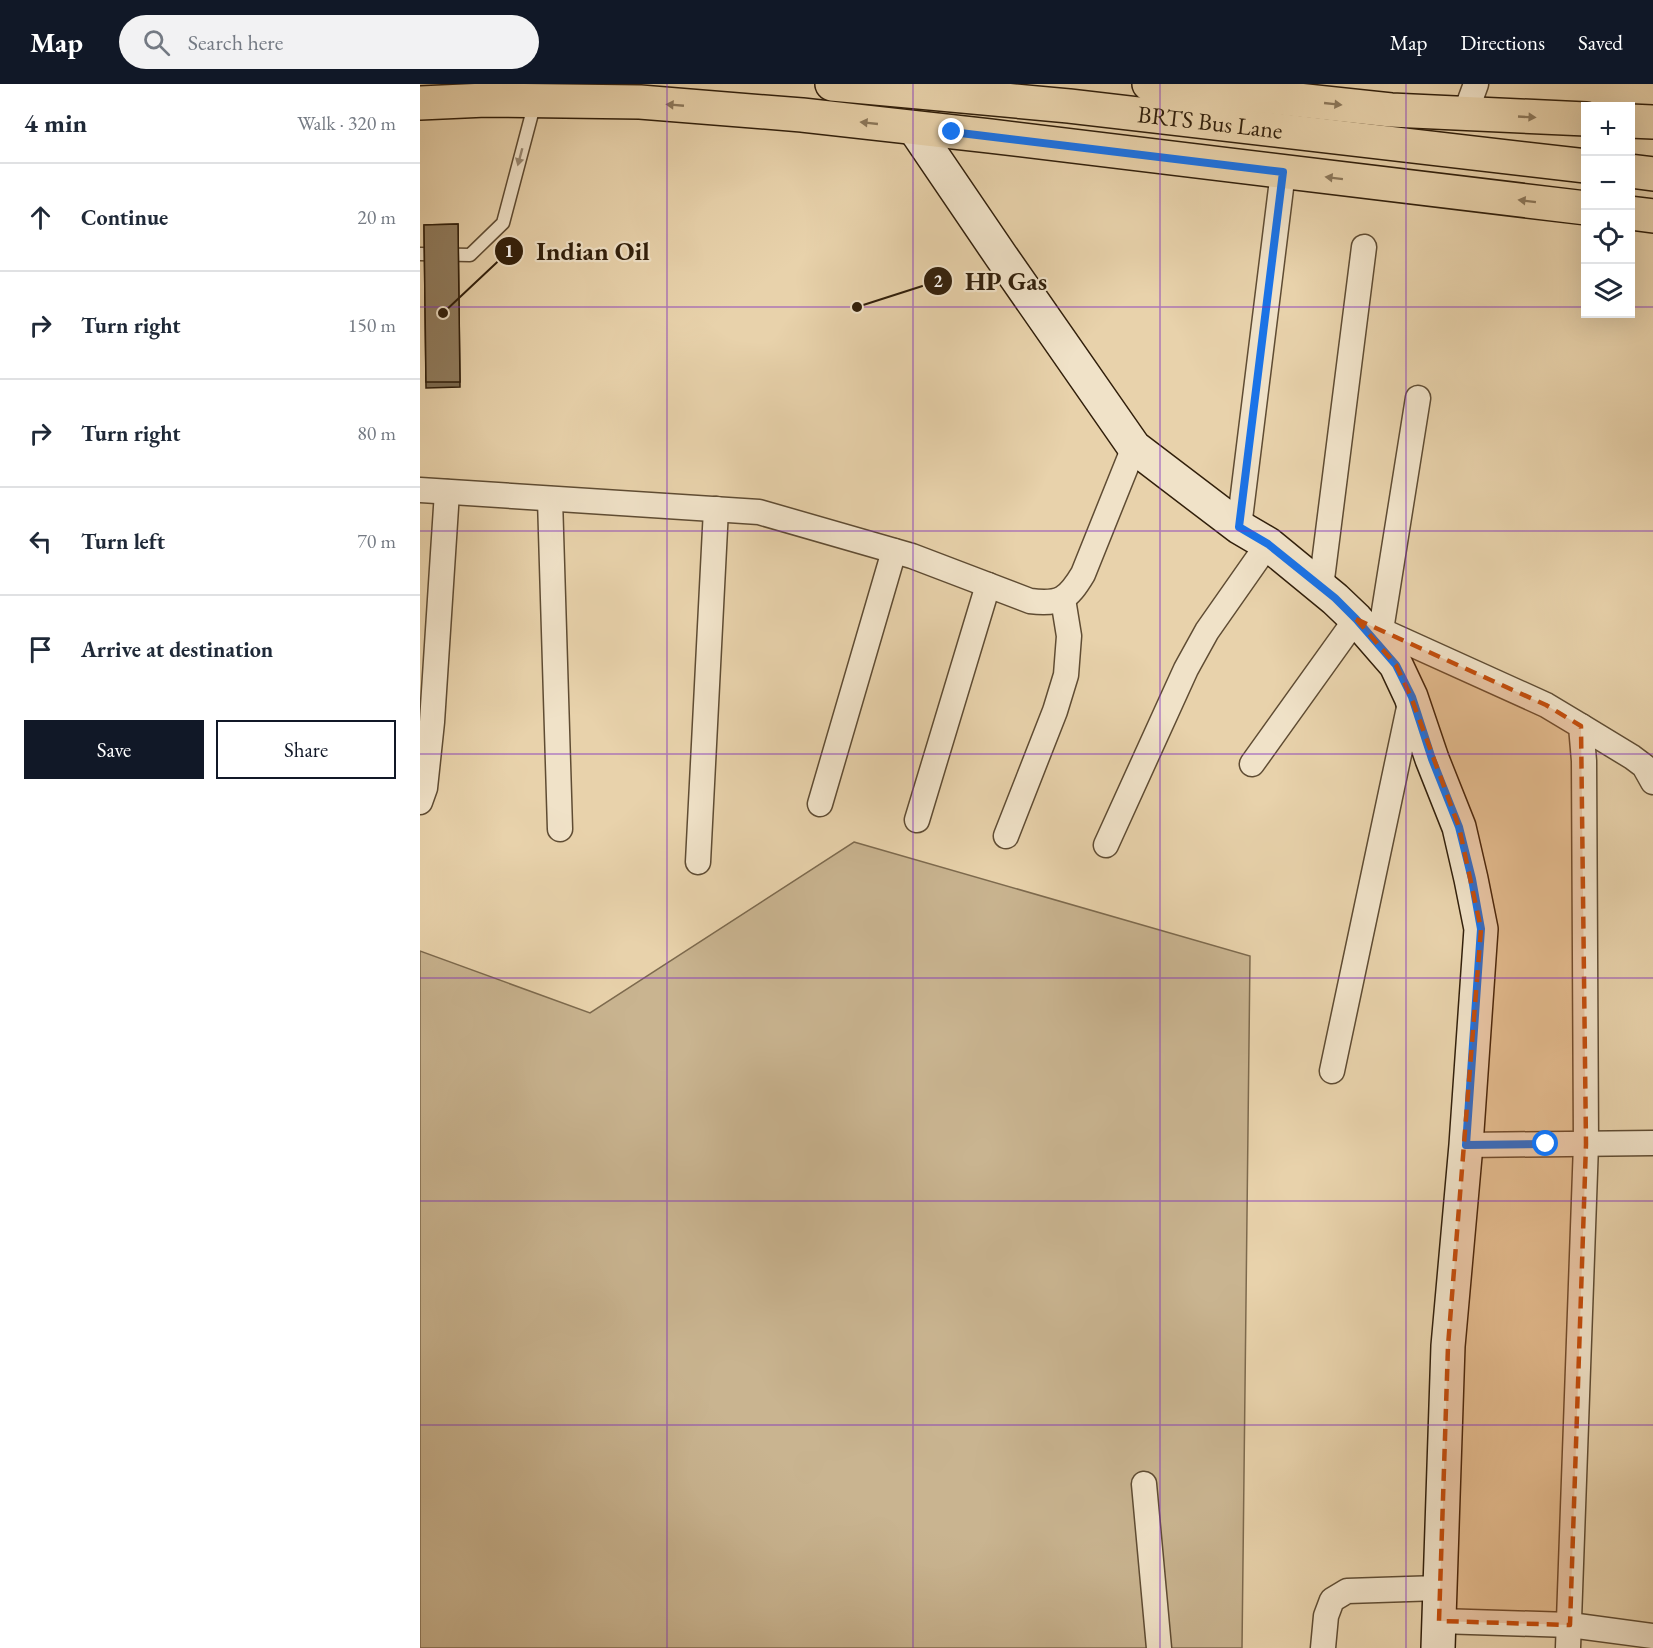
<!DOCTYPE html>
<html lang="en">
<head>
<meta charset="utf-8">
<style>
	body { margin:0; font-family:"EB Garamond",serif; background:#f2f2f3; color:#1f2937 }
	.controls { position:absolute; right:18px; top:18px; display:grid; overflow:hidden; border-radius:0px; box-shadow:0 6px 24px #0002 }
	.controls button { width:54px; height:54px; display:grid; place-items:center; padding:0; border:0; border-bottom:2px solid #e0e1e3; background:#fff; color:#1f2937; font:30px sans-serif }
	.stop { position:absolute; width:18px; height:18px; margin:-14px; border:4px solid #1a73e8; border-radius:50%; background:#fff }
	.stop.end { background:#1a73e8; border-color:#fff; box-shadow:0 2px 6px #0008 }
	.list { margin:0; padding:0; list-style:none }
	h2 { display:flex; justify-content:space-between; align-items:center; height:78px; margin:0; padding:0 24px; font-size:26px }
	h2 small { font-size:20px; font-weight:400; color:#747a83 }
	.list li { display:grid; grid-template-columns:39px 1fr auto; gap:18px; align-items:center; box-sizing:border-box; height:108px; padding:0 24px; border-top:2px solid #e0e1e3 }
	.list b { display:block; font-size:22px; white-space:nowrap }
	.list em { font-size:20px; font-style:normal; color:#747a83 }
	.actions { display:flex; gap:12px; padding:18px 24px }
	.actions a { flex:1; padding:14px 0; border:2px solid #111827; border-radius:0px; text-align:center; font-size:21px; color:#111827 }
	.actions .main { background:#111827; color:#fff }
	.icon { flex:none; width:33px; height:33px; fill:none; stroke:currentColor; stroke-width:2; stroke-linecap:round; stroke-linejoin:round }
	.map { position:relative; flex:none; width:1233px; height:1564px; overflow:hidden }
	header { display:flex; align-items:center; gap:36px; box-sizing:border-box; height:84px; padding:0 30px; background:#111827; color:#fff }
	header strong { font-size:28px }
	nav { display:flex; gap:33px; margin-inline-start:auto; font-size:21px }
	.search { width:420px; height:54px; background:#f2f2f3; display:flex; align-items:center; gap:15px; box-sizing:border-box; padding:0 21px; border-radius:33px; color:#747a83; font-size:22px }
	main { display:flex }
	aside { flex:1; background:#fff }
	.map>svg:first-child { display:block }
	.green { fill:#c9b490; stroke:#7d6a4e; stroke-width:1.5 }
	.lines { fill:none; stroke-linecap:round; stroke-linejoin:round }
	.lane-casing { stroke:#5f4c33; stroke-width:15 }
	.street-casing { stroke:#5f4c33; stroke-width:27 }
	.secondary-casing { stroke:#311f0b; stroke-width:36 }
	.primary-casing { stroke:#311f0b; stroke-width:36 }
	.lane { stroke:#f0e2c8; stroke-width:12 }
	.street { stroke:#f0e2c8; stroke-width:24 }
	.secondary { stroke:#f0e2c8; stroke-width:33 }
	.primary { stroke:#e8d2ab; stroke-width:33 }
	.wall { fill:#7c6b51; stroke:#311f0b; stroke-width:1.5 }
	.building { fill:#907c5e; stroke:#311f0b; stroke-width:1.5 }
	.oneway { fill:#8c785b }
	.oneway2 { fill:#9a8a73 }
	.route { stroke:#1a73e8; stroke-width:8 }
	.marked { fill:#c34d0c; fill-opacity:0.2; stroke:#c34d0c; stroke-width:4.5; stroke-dasharray:12 8; stroke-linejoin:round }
	.grid { fill:none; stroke:#7b2cbf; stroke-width:1.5; stroke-opacity:0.55 }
	.labels { text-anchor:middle; stroke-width:4.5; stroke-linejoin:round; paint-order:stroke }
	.street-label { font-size:24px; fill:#311f0b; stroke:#f0e2c8 }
	.leader { fill:none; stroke:#311f0b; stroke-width:2 }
	.callout-dot { fill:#311f0b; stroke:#f0e2c8; stroke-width:2 }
	.mark-label { font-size:18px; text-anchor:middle; font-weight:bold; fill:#fff }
	.callout-label { font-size:26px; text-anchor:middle; font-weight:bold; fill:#311f0b; stroke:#f0e2c8; stroke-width:4.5; stroke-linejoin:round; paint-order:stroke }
</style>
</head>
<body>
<header>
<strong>Map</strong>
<div class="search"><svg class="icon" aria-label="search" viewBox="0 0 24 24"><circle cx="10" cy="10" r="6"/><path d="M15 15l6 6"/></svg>Search here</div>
<nav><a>Map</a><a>Directions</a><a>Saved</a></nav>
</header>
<main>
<aside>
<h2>4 min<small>Walk · 320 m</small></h2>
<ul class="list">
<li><svg class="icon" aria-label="ahead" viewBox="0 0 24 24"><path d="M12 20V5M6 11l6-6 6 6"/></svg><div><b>Continue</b></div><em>20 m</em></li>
<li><svg class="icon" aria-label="right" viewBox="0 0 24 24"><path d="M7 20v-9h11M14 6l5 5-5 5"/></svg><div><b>Turn right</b></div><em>150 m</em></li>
<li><svg class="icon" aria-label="right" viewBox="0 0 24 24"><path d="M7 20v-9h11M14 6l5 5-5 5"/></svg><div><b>Turn right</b></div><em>80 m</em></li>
<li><svg class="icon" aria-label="left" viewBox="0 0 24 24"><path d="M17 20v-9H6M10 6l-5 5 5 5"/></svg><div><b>Turn left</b></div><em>70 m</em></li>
<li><svg class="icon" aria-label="arrive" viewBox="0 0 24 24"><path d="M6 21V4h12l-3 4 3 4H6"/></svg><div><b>Arrive at destination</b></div></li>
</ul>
<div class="actions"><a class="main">Save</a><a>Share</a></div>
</aside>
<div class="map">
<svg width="1233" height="1564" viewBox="0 0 1233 1564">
	<rect width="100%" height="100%" fill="#e8d2ab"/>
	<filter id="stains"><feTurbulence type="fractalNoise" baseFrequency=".00333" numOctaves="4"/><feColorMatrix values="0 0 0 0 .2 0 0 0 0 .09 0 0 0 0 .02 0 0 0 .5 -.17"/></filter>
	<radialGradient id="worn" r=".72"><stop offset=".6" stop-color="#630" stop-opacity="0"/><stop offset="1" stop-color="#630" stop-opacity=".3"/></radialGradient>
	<path class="green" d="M434,758L830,872L822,1564H0V867L170,929Z"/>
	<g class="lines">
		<defs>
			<path id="lane" d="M0,170L50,171L83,139L115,18"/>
			<g id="street">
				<path d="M1045,30L1056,0"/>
				<path d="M0,406L339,428L492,472L610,517C640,521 648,515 663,490L714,363"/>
				<path d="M130,415L140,745"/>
				<path d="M819,443L863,88"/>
				<path d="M901,503L944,163"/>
				<path d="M961,546L998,314"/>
				<path d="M1161,642L1212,673L1224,682L1233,698"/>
				<path d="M832,680L936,535L1126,621L1161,642L1164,677L1166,1060L1148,1564"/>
				<path d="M0,718L5,704L12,638L27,408"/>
				<path d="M400,720L474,467"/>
				<path d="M497,736L568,501"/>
				<path d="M586,752L635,627L646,591L649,552L643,515"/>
				<path d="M686,761L766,585L787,547L848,460"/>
				<path d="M278,778L296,425"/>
				<path d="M912,987L991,614"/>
				<path d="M1046,1061L1233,1059"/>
				<path d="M724,1400L739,1564"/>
				<path d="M1019,1537L1150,1541L1233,1552"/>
				<path d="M903,1564L906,1532L912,1516L927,1507L1019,1504"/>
			</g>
			<path id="secondary" d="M494,44L581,172L714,363L819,443L848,460L915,515L936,535L976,581L991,613L1012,675L1039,743L1051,795L1061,845L1046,1061L1028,1262L1018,1564"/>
			<g id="primary">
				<path id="s1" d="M412,0L649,22L1166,82"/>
				<path d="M729,0L971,26L1166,35"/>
				<path d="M0,19L66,16L220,18L382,31L570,52L1166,124"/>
				<path d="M1210,37L1233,38"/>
				<path d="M1210,87L1233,90"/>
				<path d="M1210,129L1233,132"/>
			</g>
		</defs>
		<use href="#lane" class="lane-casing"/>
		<use href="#street" class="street-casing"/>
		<use href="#secondary" class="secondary-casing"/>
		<use href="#primary" class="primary-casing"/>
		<use href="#lane" class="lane"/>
		<use href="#street" class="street"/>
		<use href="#secondary" class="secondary"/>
		<use href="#primary" class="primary"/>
	</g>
	<path class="wall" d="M38,140L40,303L6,304L4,141Z"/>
	<path class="building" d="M38,140L40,298H6L4,141Z"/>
	<defs><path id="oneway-solid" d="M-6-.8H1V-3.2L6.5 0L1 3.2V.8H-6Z" transform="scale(1.5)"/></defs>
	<g class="oneway">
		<use href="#oneway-solid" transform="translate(913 20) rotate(6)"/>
		<use href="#oneway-solid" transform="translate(255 21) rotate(-175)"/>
		<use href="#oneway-solid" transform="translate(1107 33) rotate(3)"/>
		<use href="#oneway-solid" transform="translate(449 39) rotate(-174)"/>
		<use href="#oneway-solid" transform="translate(914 94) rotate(-173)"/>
		<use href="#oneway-solid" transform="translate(1107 117) rotate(-173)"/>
	</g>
	<use class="oneway2" href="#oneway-solid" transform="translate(100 73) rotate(105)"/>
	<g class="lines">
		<path class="route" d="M532,48L863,88L819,443L848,460L915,514L936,535L976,581L992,613L1012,675L1039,743L1052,795L1061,845L1046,1061L1126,1060"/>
	</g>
	<path class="marked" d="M936,535L1126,621L1161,642L1166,1060L1150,1541L1019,1537L1028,1262L1061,845L1039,743L991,613L976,581Z"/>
	<path class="grid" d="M247,0V1564M493,0V1564M740,0V1564M986,0V1564M0,223H1166M1210,223H1233M0,447H1233M0,670H1233M0,894H1233M0,1117H1233M0,1341H1233"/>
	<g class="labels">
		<g class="street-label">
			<text dy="8" stroke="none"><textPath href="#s1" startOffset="380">BRTS Bus Lane</textPath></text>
		</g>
	</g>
	<path class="leader" d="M23 229L89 167M437 223L518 197"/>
	<g class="callout-dot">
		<circle cx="23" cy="229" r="6"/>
		<circle cx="437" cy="223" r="6"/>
		<circle cx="89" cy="167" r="15"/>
		<circle cx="518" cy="197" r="15"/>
	</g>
	<g class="mark-label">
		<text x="89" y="173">1</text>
		<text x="518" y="203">2</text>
	</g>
	<g class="callout-label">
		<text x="173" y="176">Indian Oil</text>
		<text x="586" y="206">HP Gas</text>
	</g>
	<rect width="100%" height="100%" filter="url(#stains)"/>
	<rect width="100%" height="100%" fill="url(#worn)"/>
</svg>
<div class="controls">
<button>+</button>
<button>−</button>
<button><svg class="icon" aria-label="locate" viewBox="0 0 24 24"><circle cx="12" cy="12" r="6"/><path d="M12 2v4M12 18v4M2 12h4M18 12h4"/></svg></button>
<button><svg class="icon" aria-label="layers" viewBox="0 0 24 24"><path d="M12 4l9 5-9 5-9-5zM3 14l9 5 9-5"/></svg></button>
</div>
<div class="stop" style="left:1126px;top:1060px"></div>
<div class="stop end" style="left:532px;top:48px"></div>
</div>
</main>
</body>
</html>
